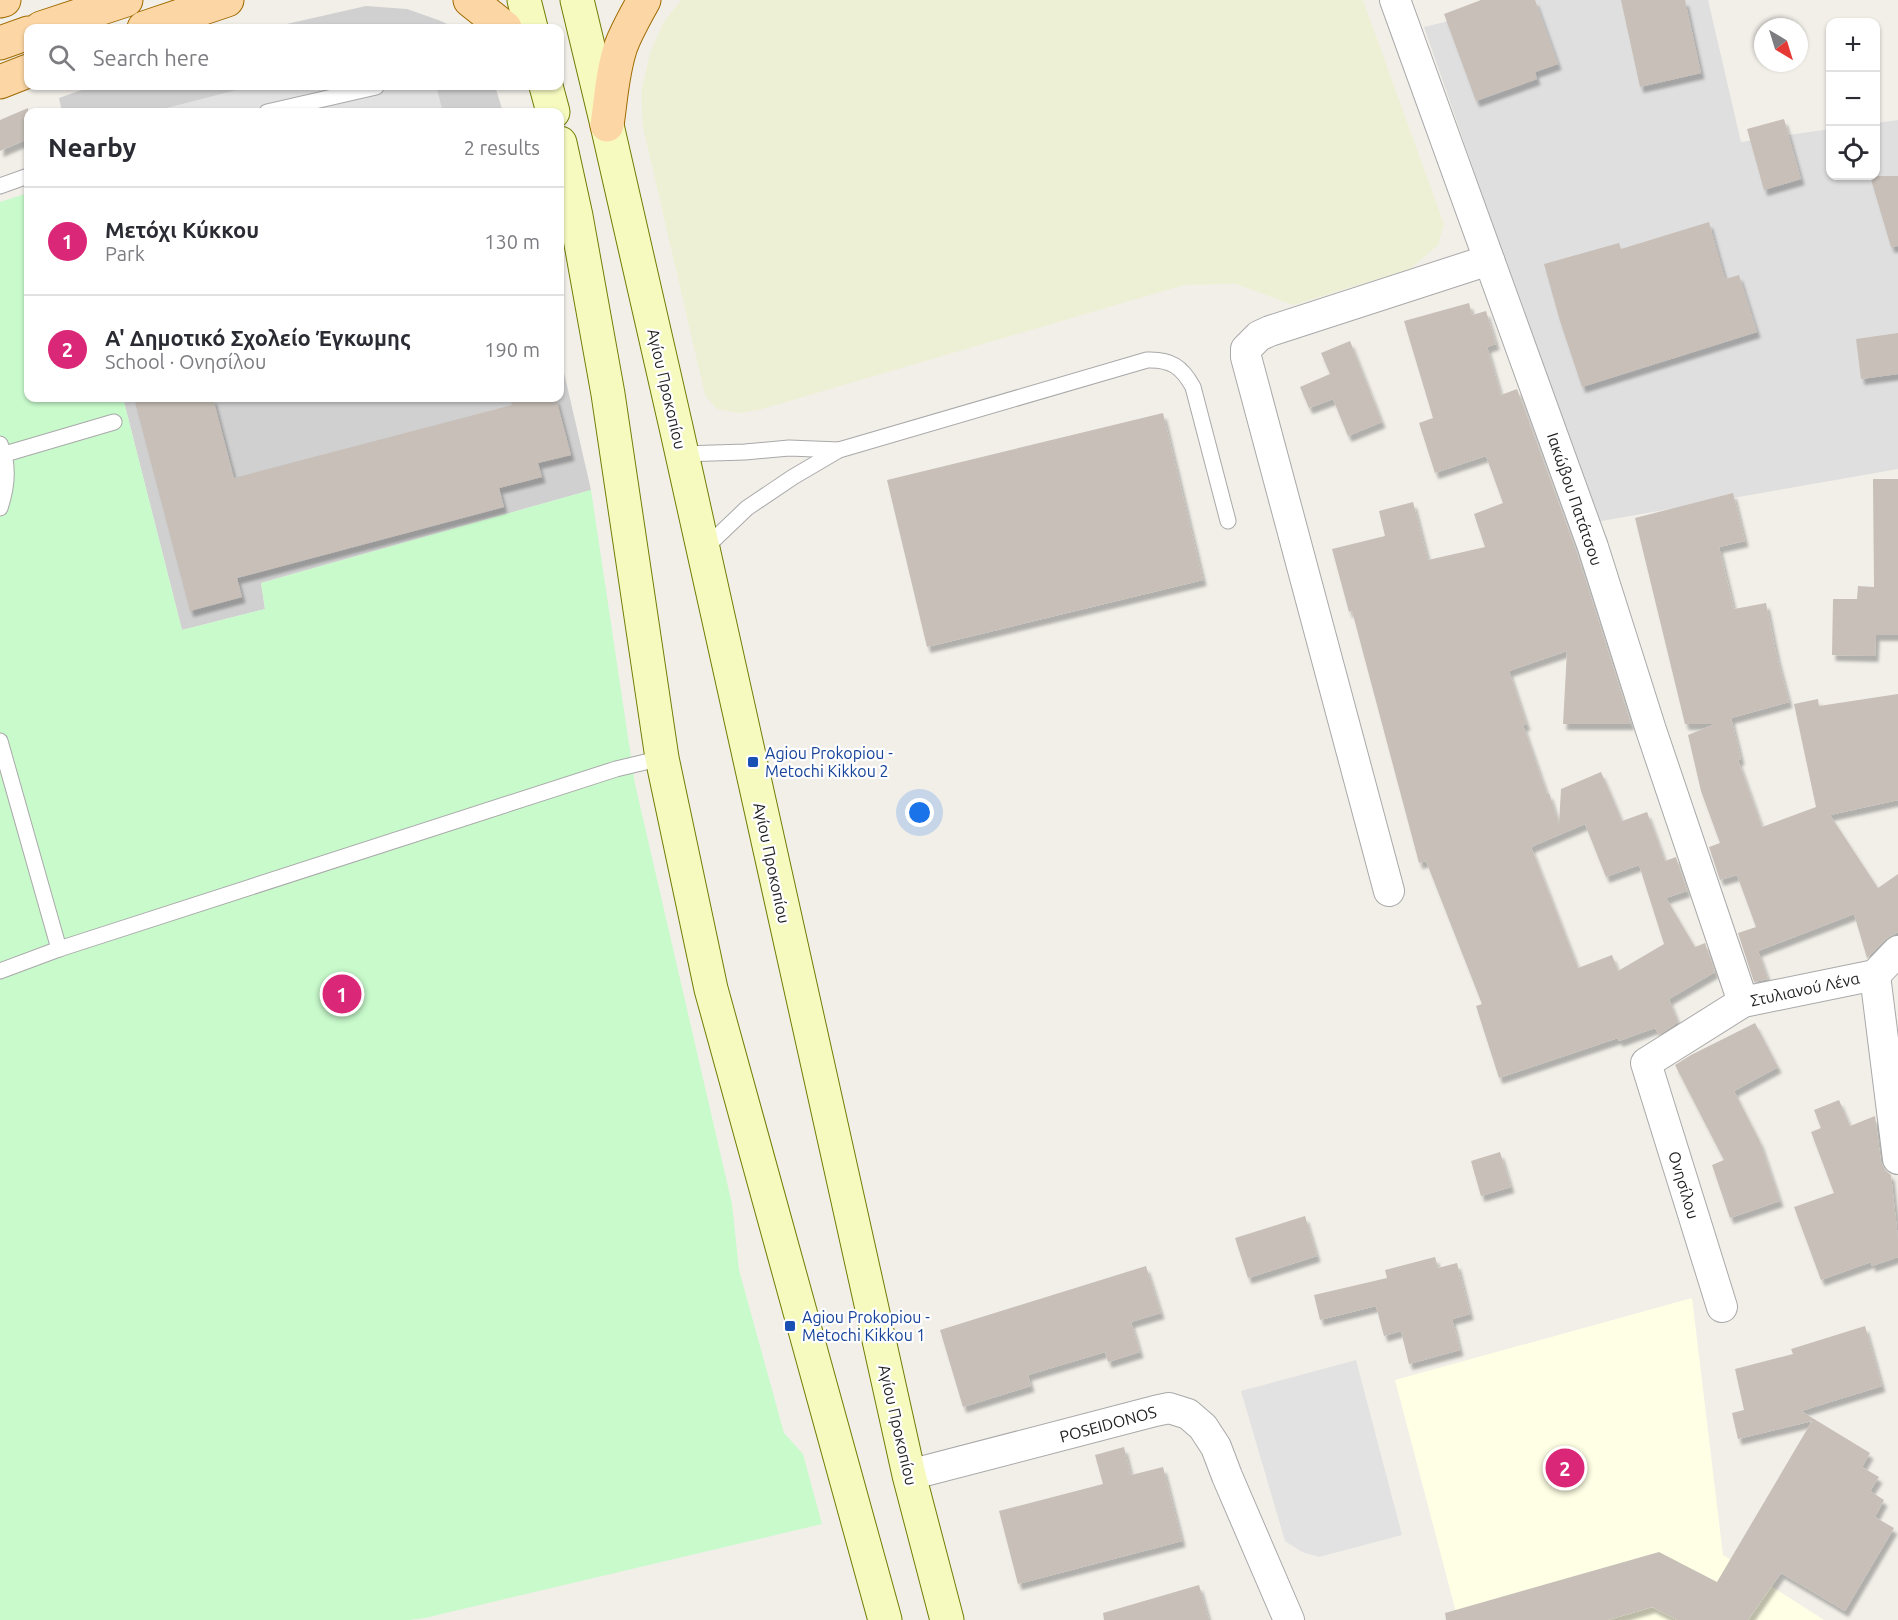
<!DOCTYPE html>
<html lang="en">
<head>
<meta charset="utf-8">
<style>
	body { margin:0; font-family:Ubuntu,sans-serif; background:#f7f7f7; color:#2b2b33 }
	.controls { position:absolute; right:18px; top:18px; display:grid; overflow:hidden; border-radius:12px; box-shadow:0 2px 4px #0004 }
	.controls button { width:54px; height:54px; display:grid; place-items:center; padding:0; border:0; border-bottom:2px solid #e1e1e2; background:#fff; color:#2b2b33; font:30px sans-serif }
	.compass { position:absolute; left:1754px; top:18px; width:54px; height:54px; border-radius:50%; background:#fff; box-shadow:0 2px 4px #0004; rotate:142deg }
	.you { position:absolute; left:920px; top:813px; width:21px; height:21px; margin:-15px; border:4px solid #fff; border-radius:50%; background:#1a73e8; box-shadow:0 0 0 9px #1a73e833 }
	.badge { display:grid; place-items:center; width:39px; height:39px; border-radius:50%; background:#db2777; color:#fff; font-size:20px; font-weight:700 }
	.pin { position:absolute; translate:-50% -50%; border:3px solid #fff; box-shadow:0 2px 6px #0006 }
	.list { margin:0; padding:0; list-style:none }
	h2 { display:flex; justify-content:space-between; align-items:center; height:78px; margin:0; padding:0 24px; font-size:26px }
	h2 small { font-size:20px; font-weight:400; color:#7c7c81 }
	.list li { display:grid; grid-template-columns:39px 1fr auto; gap:18px; align-items:center; box-sizing:border-box; height:108px; padding:0 24px; border-top:2px solid #e1e1e2 }
	.list b { display:block; font-size:22px; white-space:nowrap }
	.list p { margin:0; font-size:20px; white-space:nowrap; color:#7c7c81 }
	.list em { font-size:20px; font-style:normal; color:#7c7c81 }
	.icon { flex:none; width:33px; height:33px; fill:none; stroke:currentColor; stroke-width:2; stroke-linecap:round; stroke-linejoin:round }
	.map { position:relative; flex:none; width:1898px; height:1620px; overflow:hidden }
	.search { position:absolute; background:#fff; box-shadow:0 2px 4px #0004; left:24px; top:24px; width:540px; height:66px; display:flex; align-items:center; gap:15px; box-sizing:border-box; padding:0 21px; border-radius:12px; color:#7c7c81; font-size:22px }
	.panel { position:absolute; background:#fff; box-shadow:0 2px 4px #0004; left:24px; top:108px; width:540px; height:294px; border-radius:12px }
	.map>svg:first-child { display:block }
	.residential { fill:#e0dfdf }
	.education { fill:#ffffe5 }
	.religious { fill:#d0d0d0 }
	.farmland { fill:#eef0d5 }
	.park { fill:#c8facc }
	.parking { fill:#e2e2e2 }
	.building { fill:#c7bfb8; fill-rule:evenodd; filter:url(#shadow) }
	.lines { fill:none; stroke-linecap:round; stroke-linejoin:round }
	.service-casing { stroke:#a9a9a9; stroke-width:17 }
	.minor-casing { stroke:#a9a9a9; stroke-width:32 }
	.secondary-casing { stroke:#707d05; stroke-width:35 }
	.primary-casing { stroke:#a06b00; stroke-width:35 }
	.service { stroke:#fff; stroke-width:15 }
	.minor { stroke:#fff; stroke-width:30 }
	.secondary { stroke:#f7fabf; stroke-width:33 }
	.primary { stroke:#fcd6a4; stroke-width:33 }
	.transit-dot { fill:#1a4fb4; stroke:#fff; stroke-width:2 }
	.labels { text-anchor:middle; stroke-width:4.5; stroke-linejoin:round; paint-order:stroke }
	.street-label { font-size:16px; fill:#222; stroke:#fff }
	.transit-label { font-size:16px; fill:#164399; stroke:#fff; text-anchor:start }
</style>
</head>
<body>
<div class="map">
<svg width="1898" height="1620" viewBox="0 0 1898 1620">
	<defs>
		<filter id="shadow"><feDropShadow dx="3.5" dy="6" stdDeviation="1.5" flood-color="#0004"/></filter>
	</defs>
	<rect width="100%" height="100%" fill="#f2efe9"/>
	<path class="residential" d="M1534,0H1708L1741,142L1830,129V176H1876V123L1898,120V469L1596,522L1424,27Z"/>
	<path class="education" d="M1692,1298L1723,1555L1824,1620H1458L1395,1380Z"/>
	<g class="religious">
		<path d="M366,6L407,9L441,21L455,28H269Z"/>
		<path d="M93,86H495L503,112H62L59,98Z"/>
		<path d="M560,355L591,490L261,583L265,609L182,630L123,398H560Z"/>
	</g>
	<path class="farmland" d="M681,0H1363L1444,224L1438,245L1410,269L1293,305L1236,284L1184,285L759,410L739,413L717,409L705,395L643,127L641,92L650,53L663,23Z"/>
	<path class="park" d="M28,193V398H123L182,630L265,609L261,583L591,490L635,784L732,1204L739,1270L784,1433L803,1454L822,1524L425,1618L409,1620H0V202Z"/>
	<g class="parking">
		<path d="M252,86H436L443,112H151Z"/>
		<path d="M1356,1360L1402,1535L1319,1557L1302,1552L1285,1541L1241,1391Z"/>
	</g>
	<g class="building">
		<path d="M1481,0H1535L1558,64L1535,72L1537,79L1476,101L1444,14Z"/>
		<path d="M1621,0H1685L1701,73L1640,87Z"/>
		<path d="M28,108V139L0,151V120Z"/>
		<path d="M1784,119L1801,179L1764,190L1747,129Z"/>
		<path d="M1870,176H1898V246L1891,247Z"/>
		<path d="M1709,222L1725,279L1739,275L1757,332L1582,387L1560,321L1544,264L1619,243L1621,249Z"/>
		<path d="M1469,303L1472,315L1486,311L1496,344L1487,347L1501,395L1517,389L1577,553L1631,724H1563L1567,651L1509,671L1527,725H1523L1547,794L1549,793L1559,824L1561,789L1601,772L1622,821L1647,812L1665,861L1676,857L1687,891L1666,898L1695,947L1705,943L1715,972L1669,999L1678,1022L1659,1035L1655,1028L1619,1041L1618,1038L1499,1078L1476,1006L1482,1004L1426,861L1419,863L1352,611L1349,612L1332,549L1385,536L1379,511L1413,502L1428,560L1485,547L1474,514L1503,503L1486,456L1435,473L1419,423L1433,418L1404,321ZM1585,824L1606,877L1639,865L1664,944L1618,971L1612,955L1578,968L1531,847Z"/>
		<path d="M1898,333V374L1861,379L1856,339Z"/>
		<path d="M1350,341L1382,422L1348,436L1333,399L1309,408L1300,387L1330,374L1321,353Z"/>
		<path d="M134,398H213L234,478L512,405L510,398H556L571,455L538,463L542,477L499,488L504,507L237,578L242,597L190,611Z"/>
		<path d="M1163,413L1203,580L927,647L887,480Z"/>
		<path d="M1873,479H1898V635H1876L1875,656L1832,655L1833,599H1857L1858,586L1874,587Z"/>
		<path d="M1733,493L1745,541L1719,547L1734,609L1766,603L1777,657L1789,702L1731,718L1741,759L1738,760L1762,827L1816,807L1794,704L1818,699L1819,706L1898,694V800L1830,815L1878,888L1898,874V932L1886,939L1867,958L1854,914L1758,951L1768,979L1754,982L1738,933L1756,927L1737,875L1720,880L1709,847L1720,843L1701,791L1688,735L1715,724H1685L1635,518Z"/>
		<path d="M1755,1023L1778,1067L1734,1091L1760,1142L1780,1201L1730,1218L1712,1165L1724,1160L1675,1065L1691,1055Z"/>
		<path d="M1839,1100L1850,1126L1875,1116L1881,1162L1885,1170L1891,1175L1898,1239V1257L1872,1266L1871,1262L1821,1280L1794,1207L1834,1193L1811,1132L1821,1128L1814,1110Z"/>
		<path d="M1500,1152L1511,1187L1481,1196L1471,1161Z"/>
		<path d="M1305,1216L1317,1256L1248,1278L1235,1238Z"/>
		<path d="M1435,1257L1438,1268L1457,1263L1470,1314L1452,1319L1460,1350L1409,1364L1401,1331L1384,1336L1376,1306L1320,1320L1314,1295L1387,1278L1385,1270Z"/>
		<path d="M1146,1266L1161,1313L1131,1322L1140,1352L1108,1362L1105,1352L1028,1375L1031,1386L963,1407L940,1330Z"/>
		<path d="M1865,1326L1882,1386L1801,1411L1870,1453L1862,1467L1879,1477L1870,1491L1884,1500L1875,1517L1894,1528L1845,1611L1781,1573L1748,1620H1677L1652,1607L1608,1620H1446L1445,1613L1659,1552L1717,1582L1812,1421L1738,1439L1732,1413L1744,1410L1735,1369L1793,1354L1791,1349Z"/>
		<path d="M1124,1447L1131,1475L1163,1467L1182,1541L1018,1584L999,1511L1103,1484L1095,1455Z"/>
		<path d="M1199,1585L1209,1620H1104L1103,1613Z"/>
	</g>
	<g class="lines">
		<defs>
			<g id="service">
				<path d="M267,112L376,87"/>
				<path d="M0,186L28,176"/>
				<path d="M0,444C10,465 7,487 0,508"/>
				<path d="M5,454L114,422"/>
				<path d="M682,454L745,452L789,448L839,450"/>
				<path d="M703,550L747,508L793,477L839,450L1147,360C1171,359 1182,367 1193,387L1228,521"/>
				<path d="M0,741L59,949"/>
				<path d="M0,971L59,949L616,769L662,758"/>
			</g>
			<g id="minor">
				<path d="M1395,0L1593,547L1651,730L1743,1002"/>
				<path d="M1389,891L1246,357V349L1259,336L1270,331L1489,260"/>
				<path d="M1875,975L1898,1159"/>
				<path d="M1722,1307L1646,1063L1743,1002L1875,975L1898,951"/>
				<path d="M909,1475L1155,1411L1169,1408L1188,1414L1203,1427L1216,1447L1227,1476L1289,1620"/>
			</g>
			<g id="secondary">
				<path d="M524,0L531,28"/>
				<path d="M577,0L607,125L676,427L909,1475L947,1620"/>
				<path d="M546,86L553,112"/>
				<path d="M560,143L576,216L608,394L662,758L711,989L885,1620"/>
			</g>
			<g id="primary">
				<path d="M470,0L505,28"/>
				<path d="M0,1L4,0"/>
				<path d="M41,28L126,0"/>
				<path d="M144,28L227,0"/>
				<path d="M0,43L28,33"/>
				<path d="M0,82L28,71"/>
				<path d="M607,125C611,99 612,72 621,46C627,30 636,15 644,0"/>
			</g>
		</defs>
		<use href="#service" class="service-casing"/>
		<use href="#minor" class="minor-casing"/>
		<use href="#secondary" class="secondary-casing"/>
		<use href="#primary" class="primary-casing"/>
		<use href="#service" class="service"/>
		<use href="#minor" class="minor"/>
		<use href="#secondary" class="secondary"/>
		<use href="#primary" class="primary"/>
	</g>
	<g class="transit-dot">
		<rect x="747" y="756" width="12" height="12" rx="3"/>
		<rect x="784" y="1320" width="12" height="12" rx="3"/>
	</g>
	<g class="labels">
		<g class="street-label">
			<text transform="translate(667 389) rotate(77)" y="6">Αγίου Προκοπίου</text>
			<text transform="translate(1575 499) rotate(71)" y="6">Ιακώβου Πατάτσου</text>
			<text transform="translate(772 863) rotate(78)" y="6">Αγίου Προκοπίου</text>
			<text transform="translate(1805 989) rotate(-12)" y="6">Στυλιανού Λένα</text>
			<text transform="translate(1684 1185) rotate(73)" y="6">Ονησίλου</text>
			<text transform="translate(1108 1424) rotate(-15)" y="6">POSEIDONOS</text>
			<text transform="translate(898 1425) rotate(77)" y="6">Αγίου Προκοπίου</text>
		</g>
		<g class="transit-label">
			<text x="765" y="759">Agiou Prokopiou -<tspan x="765" dy="18">Metochi Kikkou 2</tspan></text>
			<text x="802" y="1323">Agiou Prokopiou -<tspan x="802" dy="18">Metochi Kikkou 1</tspan></text>
		</g>
	</g>
</svg>
<div class="controls">
<button>+</button>
<button>−</button>
<button><svg class="icon" aria-label="locate" viewBox="0 0 24 24"><circle cx="12" cy="12" r="6"/><path d="M12 2v4M12 18v4M2 12h4M18 12h4"/></svg></button>
</div>
<svg class="compass" viewBox="-18 -18 36 36"><path d="M0-13l5 13h-10z" fill="#e53935"/><path d="M0 13l5-13h-10z" fill="#7c7c81"/></svg>
<div class="you"></div>
<div class="pin badge" style="left:342px;top:994px">1</div>
<div class="pin badge" style="left:1565px;top:1468px">2</div>
<div class="search"><svg class="icon" aria-label="search" viewBox="0 0 24 24"><circle cx="10" cy="10" r="6"/><path d="M15 15l6 6"/></svg>Search here</div>
<section class="panel">
<h2>Nearby<small>2 results</small></h2>
<ul class="list">
<li><span class="badge">1</span><div><b>Μετόχι Κύκκου</b><p>Park</p></div><em>130 m</em></li>
<li><span class="badge">2</span><div><b>Α' Δημοτικό Σχολείο Έγκωμης</b><p>School · Ονησίλου</p></div><em>190 m</em></li>
</ul>
</section>
</div>
</body>
</html>
